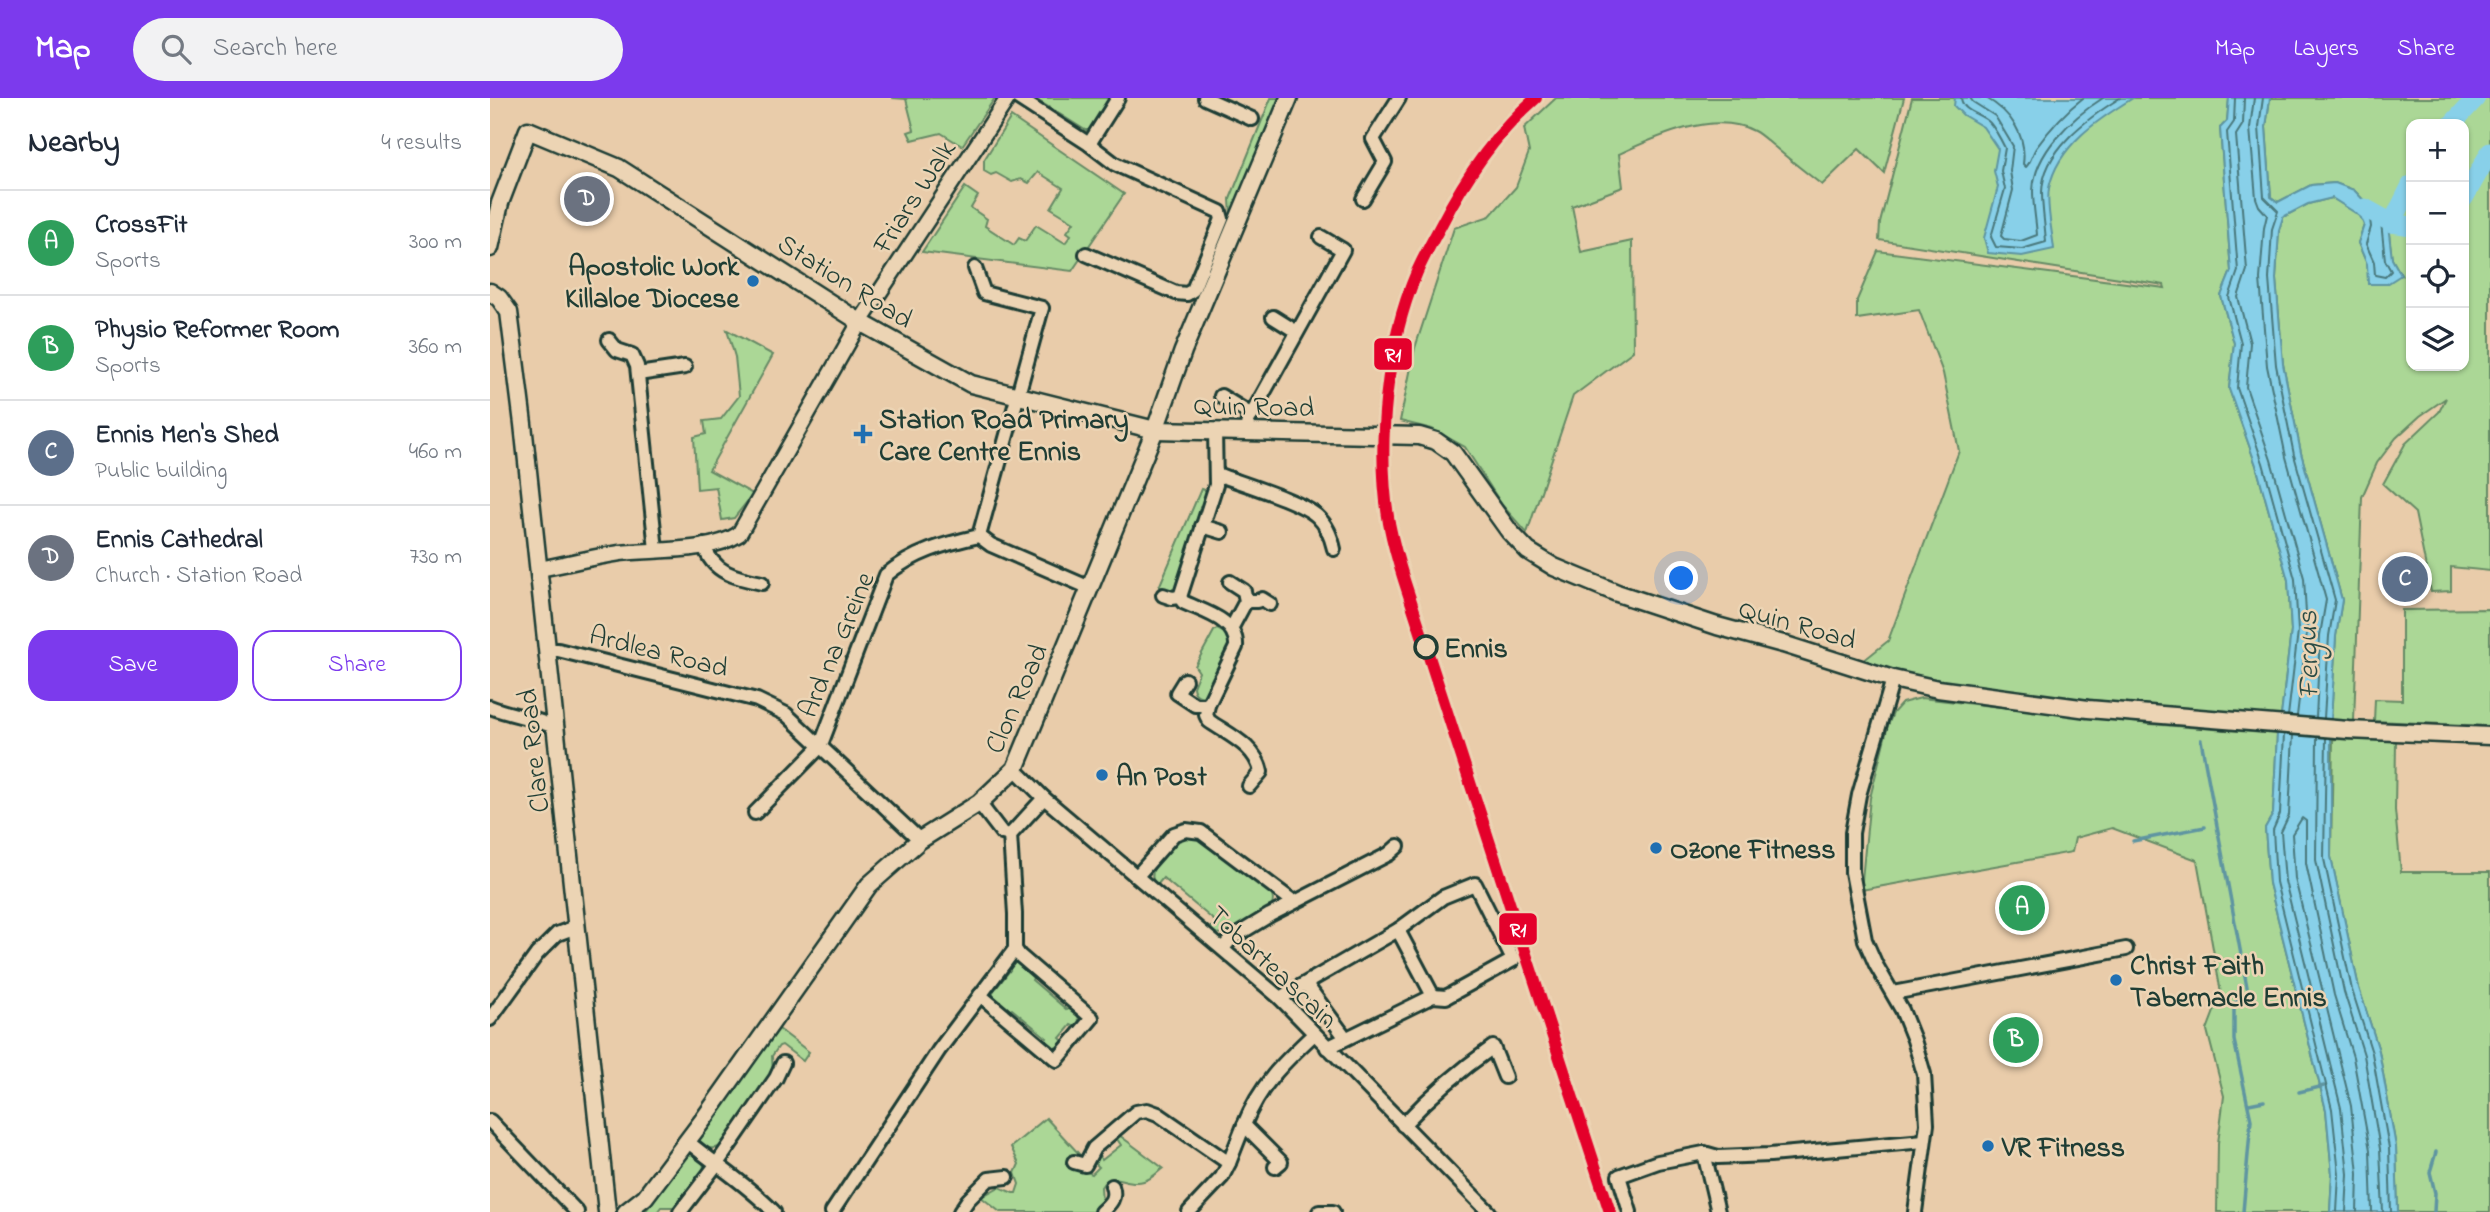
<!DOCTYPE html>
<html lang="en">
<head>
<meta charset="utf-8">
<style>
	body { margin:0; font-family:"Indie Flower",sans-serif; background:#f2f2f3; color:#1f2937 }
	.controls { position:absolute; right:21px; top:21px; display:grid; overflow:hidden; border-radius:14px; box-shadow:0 2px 5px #0004 }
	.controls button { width:63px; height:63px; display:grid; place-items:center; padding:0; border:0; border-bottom:2px solid #e0e1e3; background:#fff; color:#1f2937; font:35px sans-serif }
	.you { position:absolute; left:1192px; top:481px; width:24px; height:24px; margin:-18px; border:5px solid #fff; border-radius:50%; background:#1a73e8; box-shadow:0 0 0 10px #1a73e833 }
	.badge { display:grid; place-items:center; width:46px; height:46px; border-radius:50%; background:#7c3aed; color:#fff; font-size:23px; font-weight:700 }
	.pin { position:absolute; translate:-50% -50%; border:4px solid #fff; box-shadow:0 2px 7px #0006 }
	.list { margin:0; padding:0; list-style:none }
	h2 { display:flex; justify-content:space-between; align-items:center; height:91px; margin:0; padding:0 28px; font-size:30px }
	h2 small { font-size:23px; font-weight:400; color:#747a83 }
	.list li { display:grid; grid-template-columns:46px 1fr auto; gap:21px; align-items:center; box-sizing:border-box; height:105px; padding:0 28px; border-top:2px solid #e0e1e3 }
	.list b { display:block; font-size:26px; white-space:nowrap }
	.list p { margin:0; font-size:23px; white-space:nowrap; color:#747a83 }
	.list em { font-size:23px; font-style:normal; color:#747a83 }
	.actions { display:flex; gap:14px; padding:21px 28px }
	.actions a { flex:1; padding:16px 0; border:2px solid #7c3aed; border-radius:21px; text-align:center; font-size:24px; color:#7c3aed }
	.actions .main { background:#7c3aed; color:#fff }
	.icon { flex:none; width:38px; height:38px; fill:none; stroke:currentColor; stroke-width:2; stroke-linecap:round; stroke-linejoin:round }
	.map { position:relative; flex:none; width:2000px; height:1114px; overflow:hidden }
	header { display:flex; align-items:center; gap:42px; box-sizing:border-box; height:98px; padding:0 35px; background:#7c3aed; color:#fff }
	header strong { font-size:33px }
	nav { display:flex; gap:38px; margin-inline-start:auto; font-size:24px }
	.search { width:490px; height:63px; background:#f2f2f3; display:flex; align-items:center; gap:18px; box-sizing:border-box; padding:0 24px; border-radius:38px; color:#747a83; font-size:26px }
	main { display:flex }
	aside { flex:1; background:#fff }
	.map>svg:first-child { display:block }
	.green { fill:#abd796; stroke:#658a65; stroke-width:2; fill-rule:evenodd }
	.water { fill:#88d0e9; stroke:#5e95a1; stroke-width:2 }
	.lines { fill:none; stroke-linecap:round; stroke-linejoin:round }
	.shore { stroke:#49787c; stroke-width:2 }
	.stream { stroke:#5e95a1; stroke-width:3.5 }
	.river { stroke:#88d0e9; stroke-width:19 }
	.minor-casing { stroke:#1f3d34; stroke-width:18 }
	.tertiary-casing { stroke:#1f3d34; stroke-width:19 }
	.secondary-casing { stroke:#1f3d34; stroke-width:21 }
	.minor { stroke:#ecd4b4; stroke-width:12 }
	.tertiary { stroke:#ecd4b4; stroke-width:14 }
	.secondary { stroke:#ecd4b4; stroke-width:16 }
	.rail-1-casing { stroke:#ecd4b4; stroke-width:18 }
	.rail-1 { stroke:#e4002b; stroke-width:12 }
	.poi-dot { fill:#1f6fb2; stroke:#ecd4b4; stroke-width:2.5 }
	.stop-dot { fill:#ecd4b4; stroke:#1f3d34; stroke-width:3.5 }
	.labels { text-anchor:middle; stroke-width:5; stroke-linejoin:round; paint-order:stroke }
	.street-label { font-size:28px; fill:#1f3d34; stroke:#ecd4b4 }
	.poi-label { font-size:28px; font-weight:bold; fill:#1f3d34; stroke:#ecd4b4; text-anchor:start }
	.stop-label { font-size:28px; font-weight:bold; fill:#1f3d34; stroke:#ecd4b4; text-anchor:start }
	.water-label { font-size:30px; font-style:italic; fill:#2a4c46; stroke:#ecd4b4 }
	.line-badge { stroke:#ecd4b4; stroke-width:2.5 }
	.badge-label { font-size:19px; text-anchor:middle; font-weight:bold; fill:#fff }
</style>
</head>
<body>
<header>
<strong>Map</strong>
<div class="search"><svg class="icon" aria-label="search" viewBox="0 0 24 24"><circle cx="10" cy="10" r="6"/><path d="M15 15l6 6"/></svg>Search here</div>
<nav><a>Map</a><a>Layers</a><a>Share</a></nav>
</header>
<main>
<aside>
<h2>Nearby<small>4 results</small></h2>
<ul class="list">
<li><span class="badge" style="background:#2e9e5b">A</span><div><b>CrossFit</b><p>Sports</p></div><em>300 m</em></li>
<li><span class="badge" style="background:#2e9e5b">B</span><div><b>Physio Reformer Room</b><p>Sports</p></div><em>360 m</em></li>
<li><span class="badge" style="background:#5c6f8a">C</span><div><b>Ennis Men's Shed</b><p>Public building</p></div><em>460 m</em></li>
<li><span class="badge" style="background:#6b7280">D</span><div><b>Ennis Cathedral</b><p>Church · Station Road</p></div><em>730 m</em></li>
</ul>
<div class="actions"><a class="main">Save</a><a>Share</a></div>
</aside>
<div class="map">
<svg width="2000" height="1114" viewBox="0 0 2000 1114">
	<rect width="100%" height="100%" fill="#e9ccaa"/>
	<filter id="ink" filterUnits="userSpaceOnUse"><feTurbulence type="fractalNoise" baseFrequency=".0143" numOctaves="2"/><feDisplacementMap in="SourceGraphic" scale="14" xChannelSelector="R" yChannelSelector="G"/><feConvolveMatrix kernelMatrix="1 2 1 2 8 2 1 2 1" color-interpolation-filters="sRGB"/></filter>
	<g filter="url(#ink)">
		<g class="green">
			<path d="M402,0H505L472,48L451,35L422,42L418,34L424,32L416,1Z"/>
			<path d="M544,0H622L602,32H595Z"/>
			<path d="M781,0H789L741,118L740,101Z"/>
			<path d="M1066,0H1414L1394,75L1369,51L1332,87C1317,75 1301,63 1286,50C1279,45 1272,37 1264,33C1224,12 1166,39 1129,56L1133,89L1082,108L1091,154L1142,143L1143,253L1083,298L1037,435L1012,407L975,349L942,331L910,323L925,250L964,130L1000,118L1026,89L1039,54L1034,30Z"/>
			<path d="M1422,0H1739L1737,23L1730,30L1741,173L1731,198L1744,245L1739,291L1766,367L1798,482L1801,533L1791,618C1713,612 1635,606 1557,597C1494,590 1432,582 1373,563L1398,543L1469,353L1453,275L1429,212L1367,221V202L1388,153L1675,190L1674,187L1389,142L1390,125Z"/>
			<path d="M1780,0H2000V473L1961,469V493L1941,494L1925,415L1893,386L1915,346L1949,314L1956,300L1930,318L1906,340L1887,365L1872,399L1864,623L1841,622L1846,538L1852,502L1811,355L1793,266L1786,181L1789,132L1793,119L1818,106L1842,100L1870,117L1874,127L1868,145L1877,166L1911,177L1902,161L1897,118L1878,107L1864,92L1845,85L1821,87L1788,104L1781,99L1776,29ZM1921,26H1974V268H1921Z"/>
			<path d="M521,19L634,96L582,173L432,154L475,89L488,98L481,110L497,121L495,128L524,147L529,140L535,143L546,127L575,145L581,137L577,134L584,124L561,110L573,90L548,74L539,85L531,81L522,84L506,75L501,77L494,73V62Z"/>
			<path d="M237,232L283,257L219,372L263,396L244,420L232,422L226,389L207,391L204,339L216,336L214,323L231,321L249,298L245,259Z"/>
			<path d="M711,391L718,393L685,494L681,495L669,489Z"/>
			<path d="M2000,511V628L1884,623L1885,601L1912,602V512Z"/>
			<path d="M727,531L739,537L740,552L736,554L716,594V598C709,600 704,596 703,589L709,574L705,568L724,533Z"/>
			<path d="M1431,600L1660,626L1787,636L1783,716L1775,730L1779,785L1836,1012L1842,1076L1840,1114H1727L1728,1045L1734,998L1717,932L1731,895L1707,762L1622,730L1585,740L1582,754L1371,792L1380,700L1398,627L1403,615L1412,605Z"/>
			<path d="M1843,641L1906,643L1905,712L1911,774H2000V1114H1908L1906,1049L1889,953L1869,890L1841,759Z"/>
			<path d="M691,738L707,739L780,792C784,799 784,807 778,813C769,821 737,836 725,836L720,831L726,824L673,780L667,787C652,774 677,753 686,741Z"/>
			<path d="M520,865H529L544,878L542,882L577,912L580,910L588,916L589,924L585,929L581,927L570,940L573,943L565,951L554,943L557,940L522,911L519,914L503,900V886L507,889L520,872L517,869Z"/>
			<path d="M289,931L319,954L313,963L292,947L289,948L282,958L283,977L236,1039L235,1045C226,1053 215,1052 208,1042Z"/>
			<path d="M556,1020L590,1057L585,1060L580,1057L576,1065L602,1076L609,1069L606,1066L607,1055L612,1062L631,1047L627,1041L629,1037L673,1070C665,1077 658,1084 647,1084C632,1085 621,1072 611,1089L612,1104L604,1114H510L491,1099L509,1089L523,1095H526L529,1086L525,1075L529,1066L521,1049Z"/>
			<path d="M200,1054L214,1063L213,1078L206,1080L184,1109H171L167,1114H155Z"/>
		</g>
		<g class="water">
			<path d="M1465,0H1643C1609,21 1568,47 1559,90C1556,108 1562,132 1564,151L1532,158L1498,155L1494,140L1508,89L1504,73L1508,51L1493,29L1473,17L1464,8Z"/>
			<path d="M1739,0H1780L1776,29L1781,99L1788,104L1821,87L1845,85L1864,92L1878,107L1897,118L1902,161L1911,177L1897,186H1878L1877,166L1868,145L1874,127L1870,118L1842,100L1818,106L1793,119L1789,132L1786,181L1793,266L1811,355L1852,502L1846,538L1841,622V759L1869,890L1889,953L1906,1049L1908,1114H1840L1842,1076L1836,1012L1779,785L1775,730L1783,716L1787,636L1791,618L1801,533L1798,482L1766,367L1739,291L1744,245L1731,198L1741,173L1730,30L1737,23Z"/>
		</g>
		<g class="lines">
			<g class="shore">
				<path d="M1471,0C1473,15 1491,15 1500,25C1506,32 1511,42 1515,50L1511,73L1515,91L1501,139L1506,149L1532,151L1556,144C1555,127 1552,111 1552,94C1553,52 1598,20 1630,0"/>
				<path d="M1480,0L1483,4L1505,18L1523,48L1520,73L1523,92L1511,138L1514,141L1531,143L1547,137C1546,123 1543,108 1543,93C1544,54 1583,19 1613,0"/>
				<path d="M1496,0C1521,14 1537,38 1533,66L1536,69C1541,64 1542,56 1546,50C1559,32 1576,13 1593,0"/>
				<path d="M1745,0L1744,24L1737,34L1748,173L1739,199L1751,245L1747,290L1773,365L1805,481L1808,533L1798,618"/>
				<path d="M1754,0L1753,26L1746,37L1757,172L1748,199L1760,245L1756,289L1781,362L1814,480L1817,534L1807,618"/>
				<path d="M1764,0L1760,30L1766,100L1769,108L1777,117L1774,130L1770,181L1777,268L1796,359L1836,502L1830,537L1826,620"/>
				<path d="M1773,0L1769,29L1774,99L1788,113L1782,131L1779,181L1786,267L1804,357L1845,502L1839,538L1834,620"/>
				<path d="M1883,119L1891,124L1895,162L1901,173L1895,179L1885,177L1884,164L1876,146L1881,129L1880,121Z"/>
				<path d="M1794,636L1790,716L1783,732L1786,784L1842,1011L1849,1076L1847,1114"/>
				<path d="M1803,637L1799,717L1791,734L1795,783L1851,1010L1858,1076L1856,1114"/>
				<path d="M1827,639L1826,762L1854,894L1874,957L1890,1051L1893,1114"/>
				<path d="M1836,640L1834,761L1862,892L1882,955L1899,1050L1901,1114"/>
				<path d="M1867,1114L1868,1076L1861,1008L1805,781L1802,736L1812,720L1816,723V765L1844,897L1863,959L1880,1052L1882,1114"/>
			</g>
			<g class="stream">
				<path d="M1711,642L1757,889"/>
				<path d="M1643,743L1715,729"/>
				<path d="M1751,897L1744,906V942L1761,1022L1753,1114"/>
				<path d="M1809,994L1834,988"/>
				<path d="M1759,1006L1774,1003"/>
				<path d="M1944,1114L1945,1095L1940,1074L1946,1054"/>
			</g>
			<g class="river">
				<path d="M1962,26L1986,0"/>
				<path d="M1974,100L2000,54"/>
				<path d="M1875,110L1902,125L1921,128"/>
				<path d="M1902,125L1921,87"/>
			</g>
			<defs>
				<g id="minor">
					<path d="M528,0L599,46L625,66L730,114L732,121L703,192L697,196L686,195L596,156"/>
					<path d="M715,0L762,21"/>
					<path d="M599,46L628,0"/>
					<path d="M873,101L895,64L883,41L909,0"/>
					<path d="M485,170L494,195L552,210L489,438"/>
					<path d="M783,219L807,234"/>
					<path d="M119,242L127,252L142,257L147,268L166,452"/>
					<path d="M148,276L195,269"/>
					<path d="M731,298L762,317"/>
					<path d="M756,333L758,323L853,152L831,139"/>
					<path d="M727,376C750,385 811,403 827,418C837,427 841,438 844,451"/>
					<path d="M712,428L732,434"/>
					<path d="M214,447C222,475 247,480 272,485"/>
					<path d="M740,484L754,493L756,503L742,529"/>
					<path d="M673,497L682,500L690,499L693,504C714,514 748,522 746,549L718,607L716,617L719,623C739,637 766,648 771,674L759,688"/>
					<path d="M690,499L726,387L725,333"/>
					<path d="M756,503H767L772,501L780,506"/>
					<path d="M58,552H68L267,602L296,616L430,742"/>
					<path d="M1403,581L1369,697L1362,735V774L1375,842L1386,867L1412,912L1424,942L1434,976L1437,1026L1425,1114"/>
					<path d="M695,582L687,595L705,607H718"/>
					<path d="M0,609C22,618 44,619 66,630"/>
					<path d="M525,671L554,700L790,900L999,1114"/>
					<path d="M265,715L330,649L396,477C424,454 454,446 489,438L501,447L600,490"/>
					<path d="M520,737L554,700"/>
					<path d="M647,778L684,736L696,732L711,734L804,804"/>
					<path d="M908,832L943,898"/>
					<path d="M733,850L742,840L780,817L899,756L908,748"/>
					<path d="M816,886L855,939"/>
					<path d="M1403,895L1636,851"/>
					<path d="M490,897L567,962L602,920L529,857L525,851"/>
					<path d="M790,900L908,832L953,799L985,786L1023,862L956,899L943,898L837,950"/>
					<path d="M0,921L47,856L67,836L86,829"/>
					<path d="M0,1023L87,1114"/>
					<path d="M913,1027C941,997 970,972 1003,949L1015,979"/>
					<path d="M197,1043C227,1068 257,1086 284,1114"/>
					<path d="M1214,1055L1228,1114"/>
					<path d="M584,1064L595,1067L604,1050L646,1014L657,1012L668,1016L739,1065L732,1079L699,1114"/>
					<path d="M739,1065L754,1027"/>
					<path d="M785,1069L791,1064L754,1027C770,987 793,965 824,936"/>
					<path d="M190,1114L226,1067L286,980L293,965"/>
					<path d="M342,1114L449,952L525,851V816L520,737L512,735L489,705"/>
					<path d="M470,1114L478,1102L499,1081L517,1079"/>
					<path d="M611,1114C621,1105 626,1100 622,1088"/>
					<path d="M829,1114H843"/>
					<path d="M1140,1114L1129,1078L1168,1064L1214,1055L1228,1059L1280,1057L1434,1043"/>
				</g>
				<path id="tertiary" d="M49,471C76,466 103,459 130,455C164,451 220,455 249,436L370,224L518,0"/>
				<g id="secondary">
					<path d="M0,150L10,105L38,32L129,70L370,224L481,286L665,332L929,338L946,343L963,355L1019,433L1038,453L1064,469L1127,495L1227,528L1293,546L1403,581L1448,591L1598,611L1858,632L2000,638"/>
					<path d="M0,194L9,200L19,214L33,326L117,1114"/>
					<path d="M136,1114L155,1099L213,1022L379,787L430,742L489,705L525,671L665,332L693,253L799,0"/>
				</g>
			</defs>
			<use href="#minor" class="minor-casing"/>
			<use href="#tertiary" class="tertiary-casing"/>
			<use href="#secondary" class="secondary-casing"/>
			<use href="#minor" class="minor"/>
			<use href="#tertiary" class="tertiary"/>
			<use href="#secondary" class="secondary"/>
			<defs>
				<path id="rail-1" d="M1046,0C1006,35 975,80 951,127C943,142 934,158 927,174C896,246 886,348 899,425C903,445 908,463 914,482L1120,1114"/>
			</defs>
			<use href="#rail-1" class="rail-1-casing"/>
			<use href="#rail-1" class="rail-1"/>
		</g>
	</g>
	<g class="poi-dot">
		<circle cx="263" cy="183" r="7"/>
		<path d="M369.5 325.5h7v7h7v7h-7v7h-7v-7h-7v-7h7z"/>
		<circle cx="612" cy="677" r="7"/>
		<circle cx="1166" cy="750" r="7"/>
		<circle cx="1626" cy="882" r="7"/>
		<circle cx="1498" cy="1048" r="7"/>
	</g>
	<circle class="stop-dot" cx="936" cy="549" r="11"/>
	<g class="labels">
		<g class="street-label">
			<text transform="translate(423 98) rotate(-57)" y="10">Friars Walk</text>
			<text transform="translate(356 182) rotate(32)" y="10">Station Road</text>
			<text transform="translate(764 307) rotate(1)" y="10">Quin Road</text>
			<text transform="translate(1308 525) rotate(16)" y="10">Quin Road</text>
			<text transform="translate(345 546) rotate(-67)" y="10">Ard na Greine</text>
			<text transform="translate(169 552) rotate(14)" y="10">Ardlea Road</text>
			<text transform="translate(525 600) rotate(-66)" y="10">Clon Road</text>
			<text transform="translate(42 653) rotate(-96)" y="10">Clare Road</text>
			<text transform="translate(784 868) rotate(43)" y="10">Tobarteascain</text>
		</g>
		<g class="poi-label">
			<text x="249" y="177" text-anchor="end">Apostolic Work<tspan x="249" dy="32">Killaloe Diocese</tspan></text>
			<text x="389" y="330">Station Road Primary<tspan x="389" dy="32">Care Centre Ennis</tspan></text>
			<text x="626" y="687">An Post</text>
			<text x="1180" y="760">Ozone Fitness</text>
			<text x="1640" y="876">Christ Faith<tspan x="1640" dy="32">Tabernacle Ennis</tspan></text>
			<text x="1512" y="1058">VR Fitness</text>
		</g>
		<g class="stop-label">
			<text x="954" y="559">Ennis</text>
		</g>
		<g class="water-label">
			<text transform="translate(1817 557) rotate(-91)" y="10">Fergus</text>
		</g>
	</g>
	<g class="line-badge">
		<rect x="883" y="239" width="40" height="34" rx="7" fill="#e4002b"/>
		<rect x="1008" y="814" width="40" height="34" rx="7" fill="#e4002b"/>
	</g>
	<g class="badge-label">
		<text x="903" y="263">R1</text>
		<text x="1028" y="838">R1</text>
	</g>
</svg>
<div class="controls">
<button>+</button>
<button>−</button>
<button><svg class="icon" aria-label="locate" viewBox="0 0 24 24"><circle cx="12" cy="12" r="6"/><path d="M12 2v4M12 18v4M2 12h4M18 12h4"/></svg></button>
<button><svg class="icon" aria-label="layers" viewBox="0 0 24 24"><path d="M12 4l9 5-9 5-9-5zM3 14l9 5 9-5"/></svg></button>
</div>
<div class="you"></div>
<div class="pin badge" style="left:1532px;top:810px;background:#2e9e5b">A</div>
<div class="pin badge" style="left:1526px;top:942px;background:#2e9e5b">B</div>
<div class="pin badge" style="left:1915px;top:481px;background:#5c6f8a">C</div>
<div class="pin badge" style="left:97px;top:101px;background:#6b7280">D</div>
</div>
</main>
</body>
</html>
